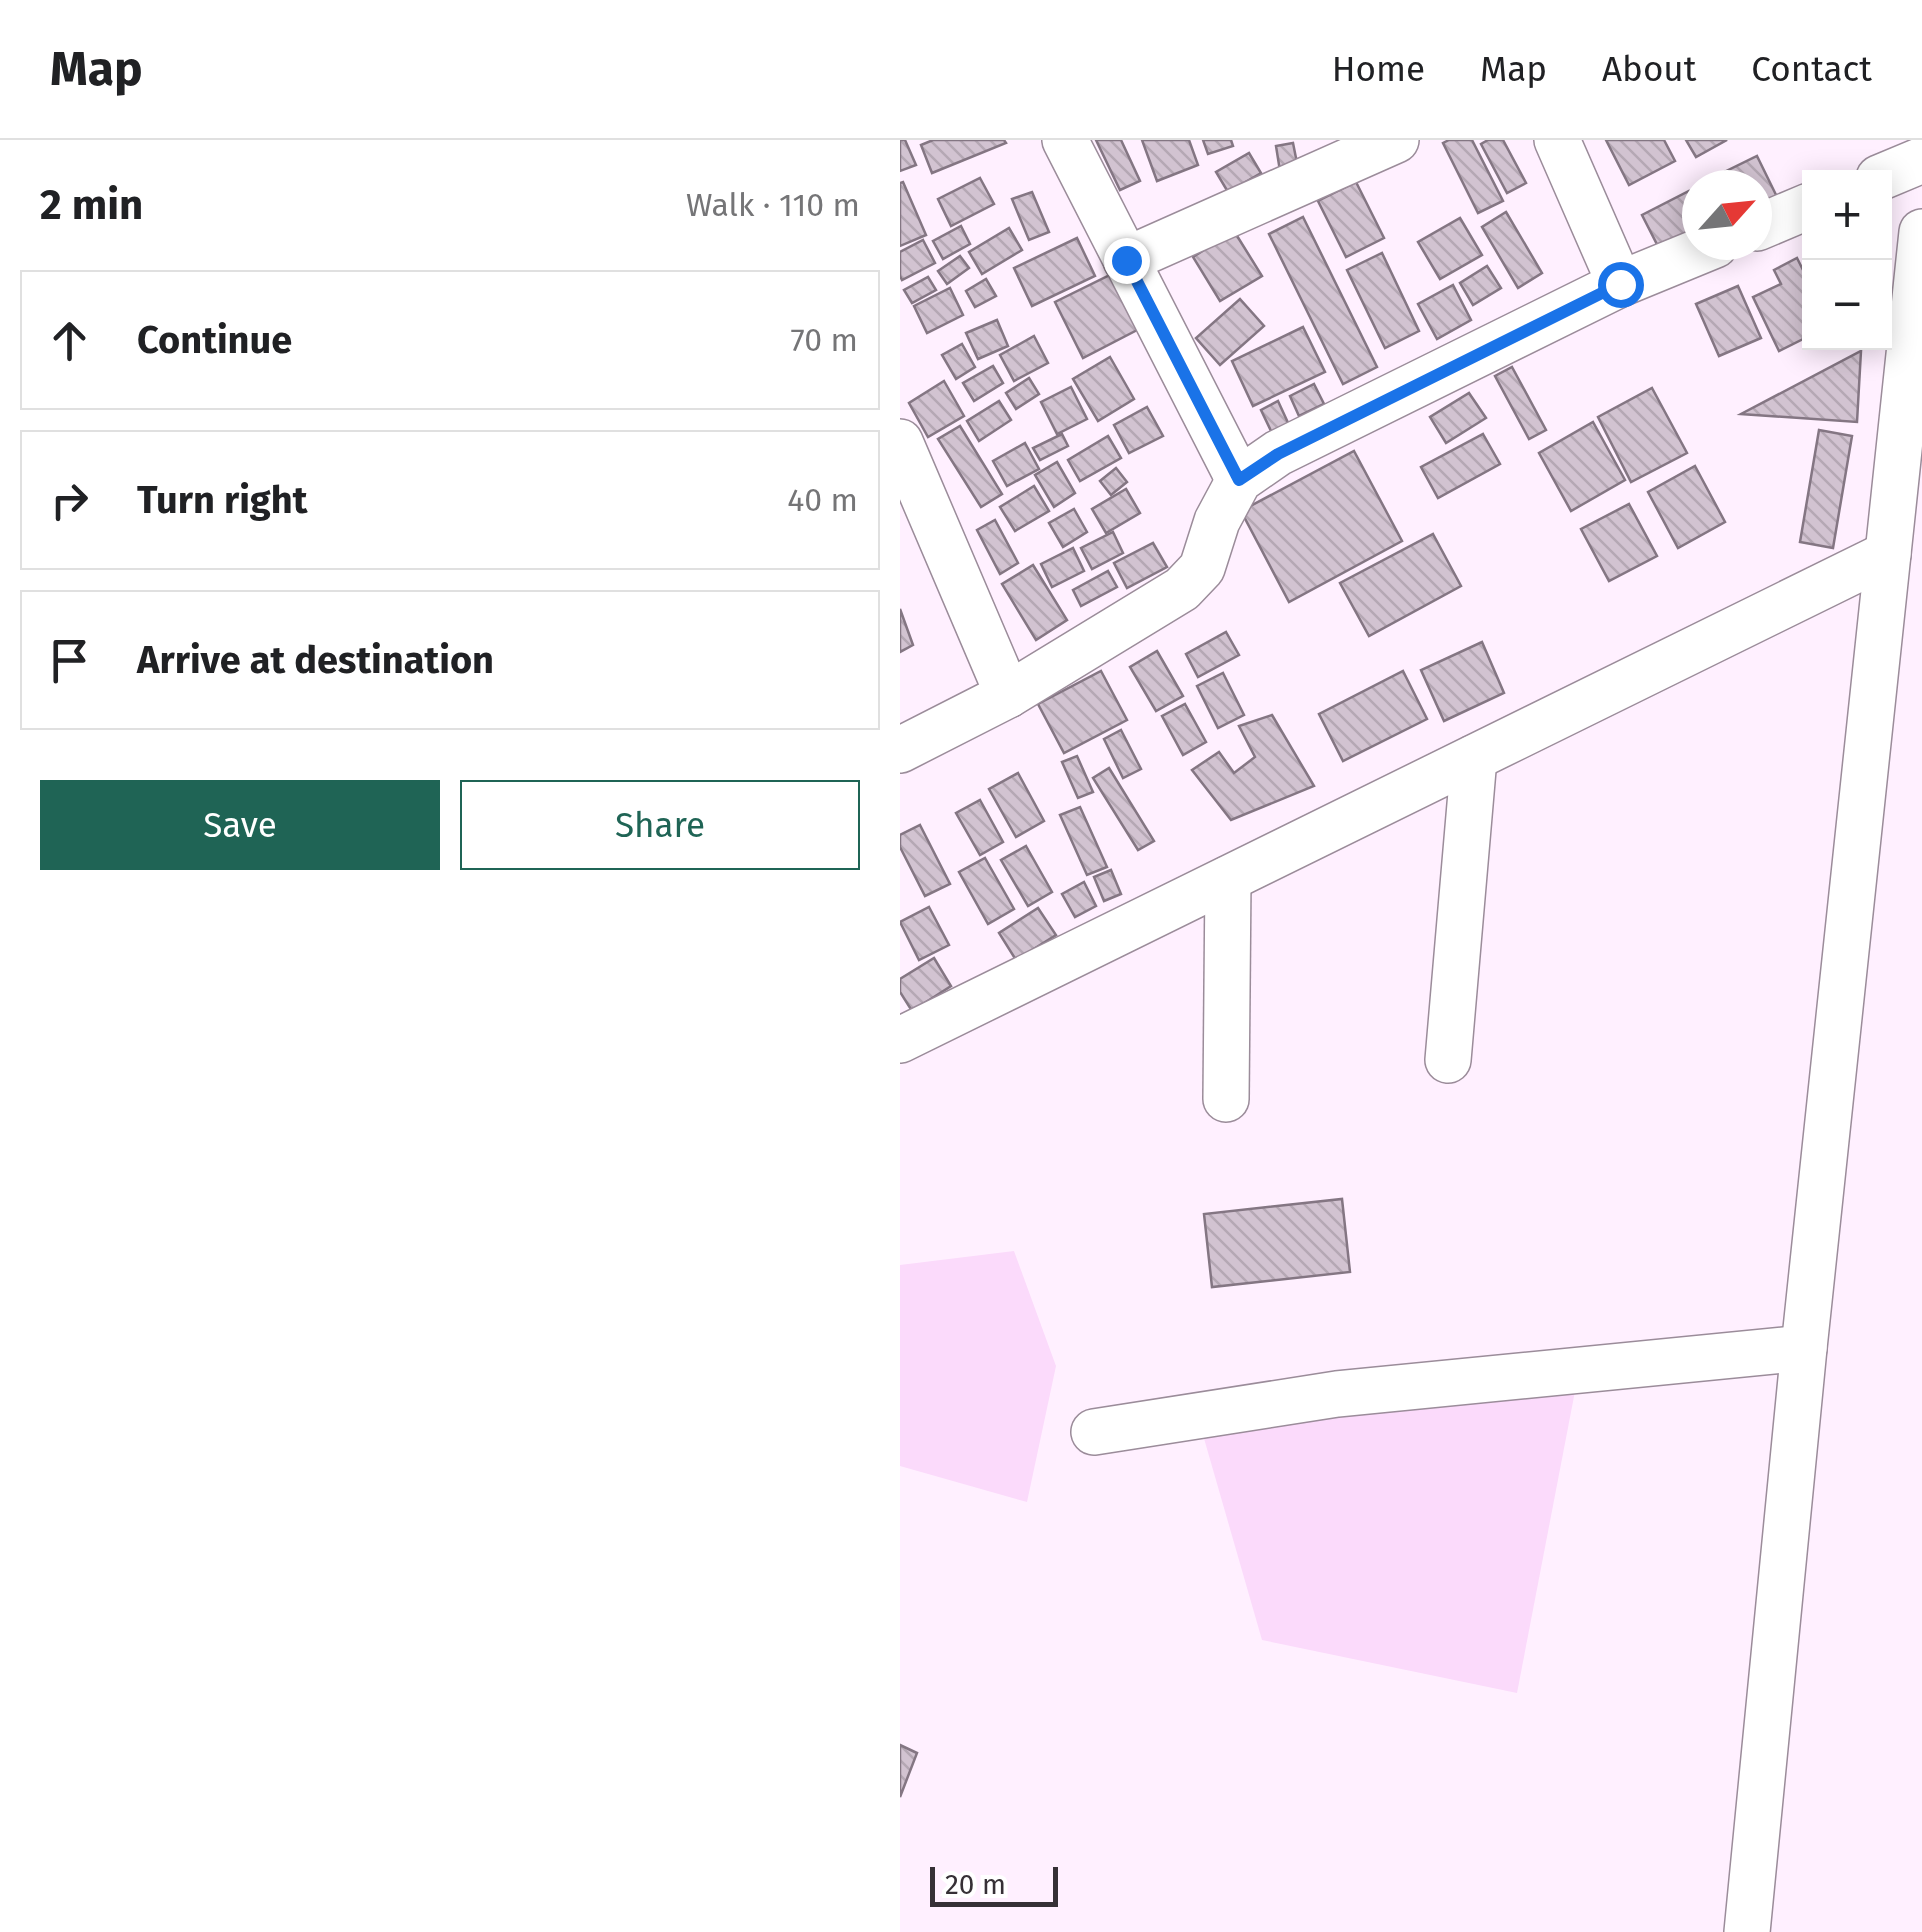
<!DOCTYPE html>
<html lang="en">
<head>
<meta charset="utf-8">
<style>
	body { margin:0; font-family:"Fira Sans",sans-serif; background:#f2f2f2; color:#202124 }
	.controls { position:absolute; right:30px; top:30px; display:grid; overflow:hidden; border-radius:0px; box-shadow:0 5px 25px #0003 }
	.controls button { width:90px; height:90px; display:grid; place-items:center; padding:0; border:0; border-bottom:2px solid #e0e0e0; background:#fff; color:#202124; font:50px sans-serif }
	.compass { position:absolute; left:782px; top:30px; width:90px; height:90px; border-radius:50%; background:#fff; box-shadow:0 5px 25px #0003; rotate:63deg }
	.scale { position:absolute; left:30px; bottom:25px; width:128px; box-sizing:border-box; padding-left:10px; border:5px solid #363036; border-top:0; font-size:28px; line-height:35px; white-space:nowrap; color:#363036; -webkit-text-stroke:8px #fff; paint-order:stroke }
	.stop { position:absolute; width:30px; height:30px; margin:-22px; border:8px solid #1a73e8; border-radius:50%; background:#fff }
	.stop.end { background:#1a73e8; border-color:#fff; box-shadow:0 2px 10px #0008 }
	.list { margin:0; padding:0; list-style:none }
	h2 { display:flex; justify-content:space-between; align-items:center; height:130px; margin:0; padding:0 40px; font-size:42px }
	h2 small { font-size:32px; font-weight:400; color:#757577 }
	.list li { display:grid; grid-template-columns:65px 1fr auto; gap:30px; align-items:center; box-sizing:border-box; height:140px; margin:0 20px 20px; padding:0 20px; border:2px solid #e0e0e0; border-radius:0px }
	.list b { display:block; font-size:38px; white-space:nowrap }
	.list em { font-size:32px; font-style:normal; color:#757577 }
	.actions { display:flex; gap:20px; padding:30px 40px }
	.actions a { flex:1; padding:22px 0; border:2px solid #1f6455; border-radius:0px; text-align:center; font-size:35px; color:#1f6455 }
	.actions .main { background:#1f6455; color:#fff }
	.icon { flex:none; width:55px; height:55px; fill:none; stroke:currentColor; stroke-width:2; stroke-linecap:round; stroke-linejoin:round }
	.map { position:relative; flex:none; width:1022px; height:1792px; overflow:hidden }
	header { display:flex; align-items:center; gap:60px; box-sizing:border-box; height:140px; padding:0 50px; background:#fff; border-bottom:2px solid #e0e0e0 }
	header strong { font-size:48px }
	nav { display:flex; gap:55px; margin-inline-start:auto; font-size:35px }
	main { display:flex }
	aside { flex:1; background:#fff }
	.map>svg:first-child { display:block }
	.green { fill:#fbdafb }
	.building { fill:url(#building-back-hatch); stroke:#847683; stroke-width:2.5 }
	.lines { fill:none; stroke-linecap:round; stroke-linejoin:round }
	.minor-casing { stroke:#9b8c9a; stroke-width:48 }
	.minor { stroke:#fff; stroke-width:45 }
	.route { stroke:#1a73e8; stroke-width:12 }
</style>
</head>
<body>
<header>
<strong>Map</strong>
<nav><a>Home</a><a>Map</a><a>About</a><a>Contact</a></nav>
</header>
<main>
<aside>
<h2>2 min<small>Walk · 110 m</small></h2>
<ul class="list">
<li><svg class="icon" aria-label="ahead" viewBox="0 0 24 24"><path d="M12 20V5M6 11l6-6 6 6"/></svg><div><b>Continue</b></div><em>70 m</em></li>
<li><svg class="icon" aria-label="right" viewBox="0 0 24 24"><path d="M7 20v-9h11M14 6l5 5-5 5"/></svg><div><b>Turn right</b></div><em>40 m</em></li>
<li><svg class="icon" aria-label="arrive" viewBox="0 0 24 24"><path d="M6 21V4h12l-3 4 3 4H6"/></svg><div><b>Arrive at destination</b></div></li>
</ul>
<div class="actions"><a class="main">Save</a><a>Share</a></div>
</aside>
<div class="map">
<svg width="1022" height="1792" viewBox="0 0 1022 1792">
	<defs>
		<pattern id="building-back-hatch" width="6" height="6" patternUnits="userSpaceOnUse" patternTransform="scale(2.5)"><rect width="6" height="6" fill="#d2c3d1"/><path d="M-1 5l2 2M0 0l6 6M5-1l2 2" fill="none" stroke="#b5a8b4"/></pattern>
	</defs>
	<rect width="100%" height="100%" fill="#fff0ff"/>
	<g class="green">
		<path d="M114,1111L156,1226L127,1362L0,1326V1125Z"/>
		<path d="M676,1246L617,1553L362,1500L303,1295Z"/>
	</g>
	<g class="building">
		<path d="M0,0H5L16,25L0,31Z"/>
		<path d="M33,0H104L106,3L32,33L21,5Z"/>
		<path d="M196,0H221L240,41L220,50Z"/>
		<path d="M242,0H289L298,25L257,41Z"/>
		<path d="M303,0H331L333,6L308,14Z"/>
		<path d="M549,0H572L603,61L578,73L543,3Z"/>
		<path d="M588,0H603L626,43L607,53L581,4Z"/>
		<path d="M706,0H764L775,21L729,45Z"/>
		<path d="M786,0H827L796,17Z"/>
		<path d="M393,3L398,28L380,31L376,6Z"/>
		<path d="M349,13L361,33L328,52L316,32Z"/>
		<path d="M857,16L880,63L857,74V45H813L810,39Z"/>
		<path d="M80,38L94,64L51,86L38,59Z"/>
		<path d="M3,42L26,95L0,106V43Z"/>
		<path d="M456,42L484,98L446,117L418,61Z"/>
		<path d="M789,51L797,66V105L766,122L742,75Z"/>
		<path d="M132,52L149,92L129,100L112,59Z"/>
		<path d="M606,72L642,133L618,148L582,87Z"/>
		<path d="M403,77L477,227L443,244L369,94Z"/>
		<path d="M560,78L582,115L540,139L518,102Z"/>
		<path d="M61,86L70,104L43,119L33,101Z"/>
		<path d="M109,88L122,110L82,134L69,112Z"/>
		<path d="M334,91L362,136L320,161L293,117Z"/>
		<path d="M177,98L195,136L132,166L114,128Z"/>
		<path d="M23,100L35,123L2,140L0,136V112Z"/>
		<path d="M482,113L519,191L485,208L447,130Z"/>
		<path d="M60,116L69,128L47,144L38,131Z"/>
		<path d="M897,118L909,142V196L879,211L853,157L881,144L874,130Z"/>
		<path d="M587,126L601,148L573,165L560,143Z"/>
		<path d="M214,133L241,188L183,218L155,162Z"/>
		<path d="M28,137L36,150L12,163L4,150Z"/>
		<path d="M86,139L96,156L75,167L66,151Z"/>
		<path d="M553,145L571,180L537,199L518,164Z"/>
		<path d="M838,146L861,198L819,216L796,164Z"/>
		<path d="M50,148L63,175L27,193L14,166Z"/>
		<path d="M340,159L364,186L320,225L296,198Z"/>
		<path d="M97,180L108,206L78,219L66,193Z"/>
		<path d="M403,187L425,232L353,266L332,221Z"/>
		<path d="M134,196L148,223L114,241L100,215Z"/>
		<path d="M62,204L75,227L56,239L42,215Z"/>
		<path d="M961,211L957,282L841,274Z"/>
		<path d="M210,217L234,259L198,281L173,239Z"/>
		<path d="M93,226L103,243L74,261L63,243Z"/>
		<path d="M612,227L646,290L629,299L595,236Z"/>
		<path d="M129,238L139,254L116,269L106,253Z"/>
		<path d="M44,241L64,276L28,297L9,263Z"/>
		<path d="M414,244L424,264L399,276L390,256Z"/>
		<path d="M171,247L187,279L157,294L141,262Z"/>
		<path d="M752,248L787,313L731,342L698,277Z"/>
		<path d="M569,253L586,278L546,303L530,277Z"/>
		<path d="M99,261L111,280L79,301L67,281Z"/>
		<path d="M378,261L389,285L372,293L361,270Z"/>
		<path d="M247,267L263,296L229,313L214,285Z"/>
		<path d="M693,282L725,340L671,371L639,313Z"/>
		<path d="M60,286L102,354L81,367L38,299Z"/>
		<path d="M919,290L952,296L933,408L900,402Z"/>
		<path d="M162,294L168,306L140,320L133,308Z"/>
		<path d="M583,294L600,324L538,358L521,327Z"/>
		<path d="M208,296L221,318L180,341L168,320Z"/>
		<path d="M125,303L139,329L107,346L93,321Z"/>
		<path d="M454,311L502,401L389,462L341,371Z"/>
		<path d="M157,322L175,353L154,367L135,335Z"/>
		<path d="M795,326L825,382L778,408L748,352Z"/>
		<path d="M216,328L227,342L211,355L200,341Z"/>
		<path d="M134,346L149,371L115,391L100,367Z"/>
		<path d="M226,349L240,373L206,393L192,369Z"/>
		<path d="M729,364L757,416L709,441L681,389Z"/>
		<path d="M174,369L187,392L163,407L149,383Z"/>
		<path d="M95,380L118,423L100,434L77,390Z"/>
		<path d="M213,392L223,413L192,429L181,408Z"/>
		<path d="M533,394L561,446L469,496L440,443Z"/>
		<path d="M253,403L267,427L227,448L214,423Z"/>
		<path d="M173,408L184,431L152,447L141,424Z"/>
		<path d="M133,425L167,480L136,500L102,444Z"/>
		<path d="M208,431L217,447L181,466L173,450Z"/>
		<path d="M0,469L13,505L0,512Z"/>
		<path d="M326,492L339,515L298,537L286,514Z"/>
		<path d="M582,502L604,553L544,581L521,530Z"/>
		<path d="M257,511L283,556L256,571L230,527Z"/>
		<path d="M201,531L227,580L164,613L138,564Z"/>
		<path d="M503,531L527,579L443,621L419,574Z"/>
		<path d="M323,533L344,575L318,588L297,546Z"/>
		<path d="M285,564L306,602L283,615L262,576Z"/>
		<path d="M372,575L414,646L331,680L292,630L319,612L334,633L355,617L339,586Z"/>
		<path d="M221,590L241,629L223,638L204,599Z"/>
		<path d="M177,616L193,652L178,658L162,622Z"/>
		<path d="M209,628L254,701L238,710L193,638Z"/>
		<path d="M118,633L144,681L116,697L89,649Z"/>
		<path d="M80,660L103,702L80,715L56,673Z"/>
		<path d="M180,667L207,727L187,735L160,675Z"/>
		<path d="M20,685L50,744L25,756L0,707V695Z"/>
		<path d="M126,706L152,752L128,766L101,720Z"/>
		<path d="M85,718L114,769L88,784L59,732Z"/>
		<path d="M211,730L221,754L204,761L194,737Z"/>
		<path d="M184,742L196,766L175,777L162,754Z"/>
		<path d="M29,767L49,805L19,820L0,782Z"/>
		<path d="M138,768L156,795L116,820L99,793Z"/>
		<path d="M34,818L51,846L12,871L0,852V839Z"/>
		<path d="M442,1059L450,1132L312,1147L304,1074Z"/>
		<path d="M0,1605L17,1613L0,1657Z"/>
	</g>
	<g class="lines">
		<defs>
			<g id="minor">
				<path d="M165,0L339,340"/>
				<path d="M657,0L720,144"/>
				<path d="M979,38L1022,20"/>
				<path d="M857,88L909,66"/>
				<path d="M226,120L496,0"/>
				<path d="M0,302L108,555"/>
				<path d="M0,610L108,555L282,449L302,428L317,381L339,340L378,313L720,144L815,105"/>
				<path d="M0,900L988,414"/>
				<path d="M548,920L574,618"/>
				<path d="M326,959L328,739"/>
				<path d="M194,1292L437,1254L904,1208"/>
				<path d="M847,1792L904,1208L1022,92"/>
			</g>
		</defs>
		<use href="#minor" class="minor-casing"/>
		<use href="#minor" class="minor"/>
	</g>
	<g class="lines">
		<path class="route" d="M226,120L339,340L378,314L720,144"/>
	</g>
</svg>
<div class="controls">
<button>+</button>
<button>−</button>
</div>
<svg class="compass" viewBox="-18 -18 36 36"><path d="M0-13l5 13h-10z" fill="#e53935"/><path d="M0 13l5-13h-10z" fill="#757577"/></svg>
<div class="scale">20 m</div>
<div class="stop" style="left:720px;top:144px"></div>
<div class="stop end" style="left:226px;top:120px"></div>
</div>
</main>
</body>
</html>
